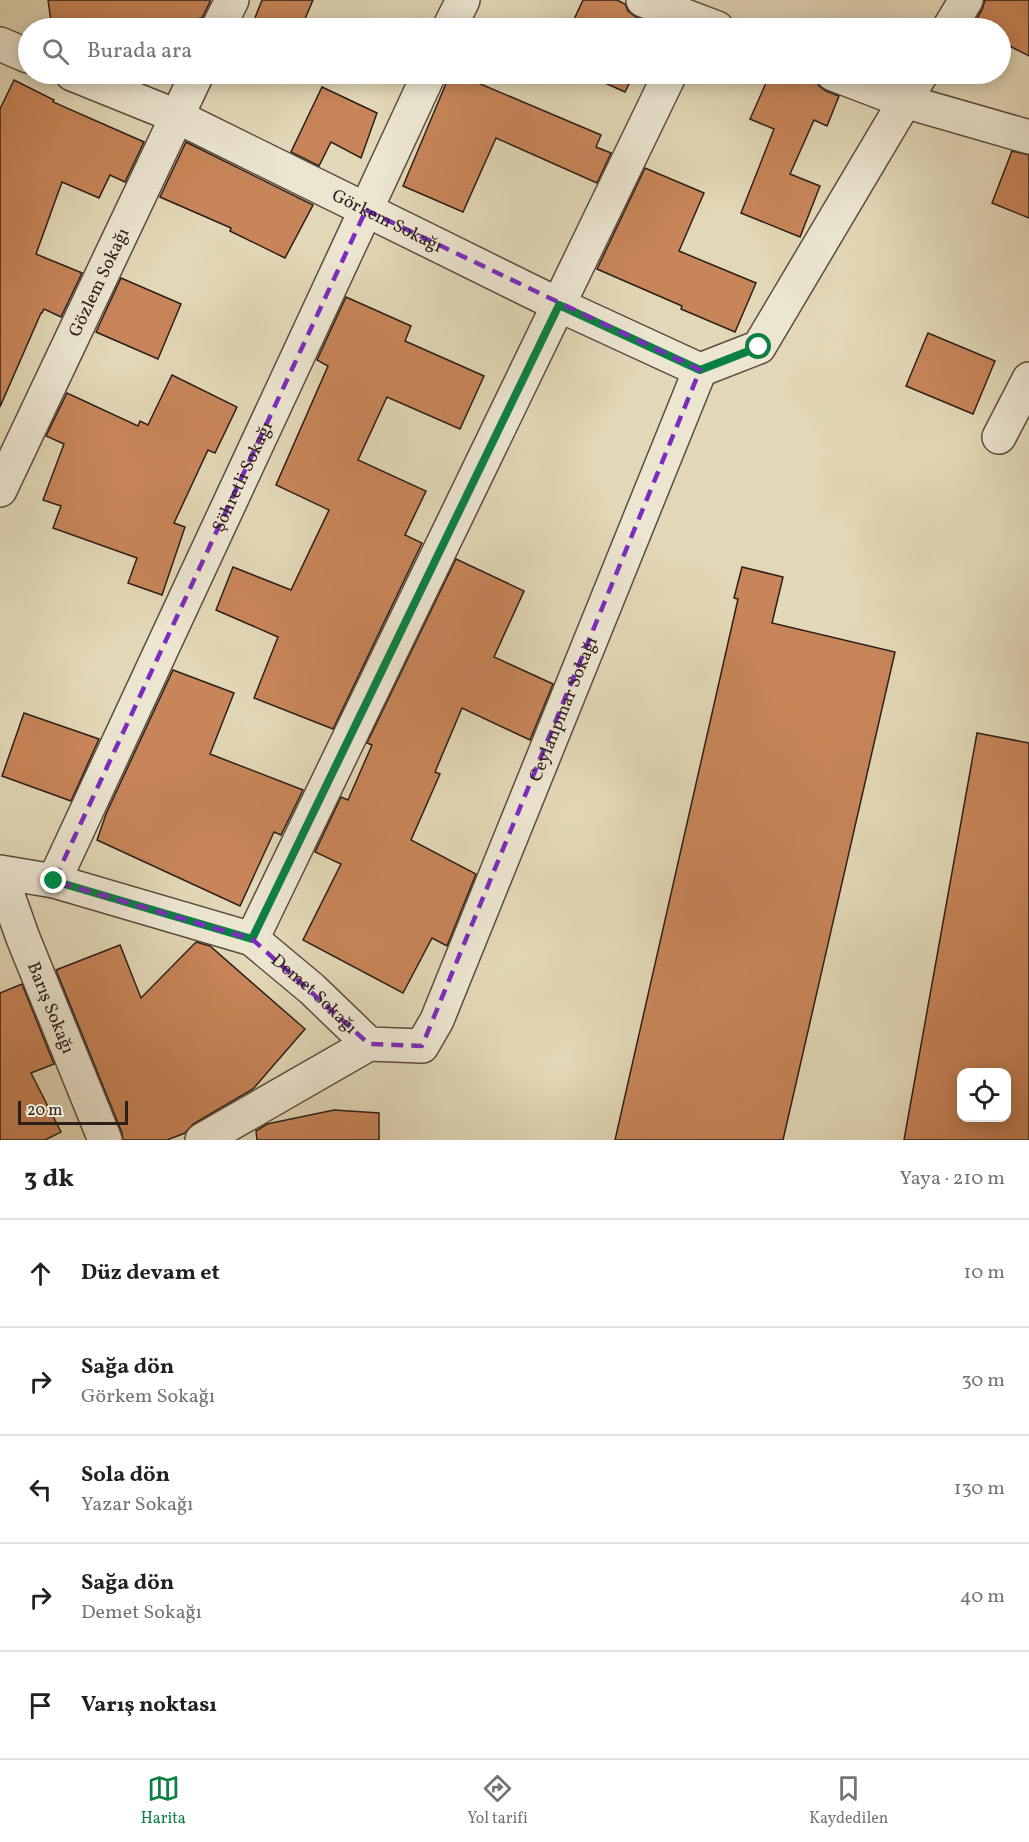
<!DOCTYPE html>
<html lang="tr">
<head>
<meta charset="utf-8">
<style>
	body { margin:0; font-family:Vollkorn,serif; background:#f2f2f2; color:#202124 }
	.controls { position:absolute; right:18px; bottom:18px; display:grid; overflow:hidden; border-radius:12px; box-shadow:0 3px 15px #0003 }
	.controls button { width:54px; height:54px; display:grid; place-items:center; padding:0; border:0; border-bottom:2px solid #e0e0e0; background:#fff; color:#202124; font:30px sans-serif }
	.scale { position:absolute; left:18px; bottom:15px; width:110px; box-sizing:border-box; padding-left:6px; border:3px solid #2c1f19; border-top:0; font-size:16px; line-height:21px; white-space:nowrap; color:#2c1f19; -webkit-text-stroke:4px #ece5d0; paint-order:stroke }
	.stop { position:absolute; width:18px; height:18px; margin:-14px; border:4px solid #0b8043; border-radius:50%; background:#fff }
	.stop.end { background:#0b8043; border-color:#fff; box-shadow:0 2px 6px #0008 }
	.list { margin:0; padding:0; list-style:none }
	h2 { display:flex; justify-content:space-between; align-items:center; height:78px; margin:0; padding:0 24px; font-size:26px }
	h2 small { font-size:20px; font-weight:400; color:#757577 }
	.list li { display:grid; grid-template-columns:39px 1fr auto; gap:18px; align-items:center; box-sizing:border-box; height:108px; padding:0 24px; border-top:2px solid #e0e0e0 }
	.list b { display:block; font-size:22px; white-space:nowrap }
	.list p { margin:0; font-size:20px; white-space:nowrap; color:#757577 }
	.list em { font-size:20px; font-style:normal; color:#757577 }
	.icon { flex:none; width:33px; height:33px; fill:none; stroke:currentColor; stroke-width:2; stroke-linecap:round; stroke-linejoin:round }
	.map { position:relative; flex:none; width:1029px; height:1140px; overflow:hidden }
	.search { position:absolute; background:#fff; box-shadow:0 3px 15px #0003; left:18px; right:18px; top:18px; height:66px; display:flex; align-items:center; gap:15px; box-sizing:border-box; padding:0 21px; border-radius:33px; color:#757577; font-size:22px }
	.sheet { height:618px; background:#fff }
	nav { display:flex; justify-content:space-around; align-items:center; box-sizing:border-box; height:84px; border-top:2px solid #e0e0e0; background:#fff; font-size:16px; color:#757577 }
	nav a { display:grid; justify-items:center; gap:3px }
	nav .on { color:#0b8043 }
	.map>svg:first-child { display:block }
	.building { fill:#c88559; stroke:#2c1f19; stroke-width:1.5; fill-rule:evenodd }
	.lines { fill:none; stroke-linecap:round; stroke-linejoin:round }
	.street-casing { stroke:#5a4d40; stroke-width:36 }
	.street { stroke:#ece5d0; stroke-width:33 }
	.route { stroke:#0b8043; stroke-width:8 }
	.marked { fill:none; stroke:#7b2cbf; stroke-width:4.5; stroke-dasharray:12 8; stroke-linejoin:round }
	.labels { text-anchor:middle; stroke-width:5; stroke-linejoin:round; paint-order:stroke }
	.street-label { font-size:18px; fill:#2c1f19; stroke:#ece5d0 }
</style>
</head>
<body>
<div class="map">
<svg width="1029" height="1140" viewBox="0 0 1029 1140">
	<rect width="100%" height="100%" fill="#e2d7b6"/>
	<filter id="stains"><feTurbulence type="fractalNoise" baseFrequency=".00333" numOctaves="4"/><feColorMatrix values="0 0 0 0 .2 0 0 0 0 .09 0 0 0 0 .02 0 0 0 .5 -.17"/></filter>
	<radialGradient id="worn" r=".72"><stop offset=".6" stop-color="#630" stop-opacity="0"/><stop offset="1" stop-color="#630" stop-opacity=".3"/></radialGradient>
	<g class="building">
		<path d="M48,0H210V2L202,18L136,28H52Z"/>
		<path d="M262,0H313L301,28H251Z"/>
		<path d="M583,0H617L625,4L628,11L636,17L657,25L656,28H570Z"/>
		<path d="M985,0H1029V56L1000,41V28H971L982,10Z"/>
		<path d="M450,74H457L601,135L596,147L611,153L597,183L496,138L463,212L403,186Z"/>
		<path d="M585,74H634L625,92Z"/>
		<path d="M770,74H805L815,78L819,86L826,91L839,96L827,126L814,120L790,174L820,186L800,237L741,213L774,129L750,119Z"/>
		<path d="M14,80L54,100L53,102L144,142L125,182L110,175L99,198L62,182L36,254L82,273L61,317L44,309L42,313H41L0,407V109Z"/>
		<path d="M322,87L377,113L361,158L331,142L319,166L291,152Z"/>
		<path d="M186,142L313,205L285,258L230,231L231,228L160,197Z"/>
		<path d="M1012,151L1029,155V218L992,203Z"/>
		<path d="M645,168L704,193L679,251L756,283L735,332L681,309L682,306L597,269Z"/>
		<path d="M121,278L181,304L158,359L96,332Z"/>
		<path d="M346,297L411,326L405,341L484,376L460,429L387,397L358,460L426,491L405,535L422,543L333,729L254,698L278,637L216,610L233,567L291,590L329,510L276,485L328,366L317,360Z"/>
		<path d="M928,333L995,361L973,414L906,386Z"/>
		<path d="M172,375L237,407L215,453L208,450L174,523L185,527L162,595L128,583L137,558L53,528L61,506L43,500L64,444L46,436L67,393L138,426L140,421L148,425Z"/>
		<path d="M456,559L524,591L494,657L553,684L530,740L462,708L435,772L440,774L411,840L476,874L447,946L432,938L403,993L303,940L341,864L315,852L341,797L348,800L372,745L367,743Z"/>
		<path d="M742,567L783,577L772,623L895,652L783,1140H615L738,599L734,598Z"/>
		<path d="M173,670L234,693L210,754L303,790L281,835L274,832L240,906L97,840L106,814Z"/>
		<path d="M24,713L99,739L71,801L2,776Z"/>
		<path d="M977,733L1029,743V1140H904ZM962,1072H1006V1118H962Z"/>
		<path d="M196,942L210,946L305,1029L253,1089L193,1124L185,1133L167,1140H123L122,1133L56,970L120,945L141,998Z"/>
		<path d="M22,984L54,1064L31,1073L61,1132L45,1140H0V993Z"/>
		<path d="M334,1110L379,1113V1140H257L256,1131L267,1124Z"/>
	</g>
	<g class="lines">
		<defs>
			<g id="street">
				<path d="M643,0L717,28"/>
				<path d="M218,28L232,0"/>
				<path d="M449,28L463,0"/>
				<path d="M949,28L966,0"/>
				<path d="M0,44L28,56"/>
				<path id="s1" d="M72,74L176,116L559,305L700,370"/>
				<path d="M833,74L904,101L1029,137"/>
				<path d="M700,370L759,347L921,74"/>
				<path d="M999,437L1029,379"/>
				<path id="s2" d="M0,490L197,74"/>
				<path id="s3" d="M0,872L54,881L252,939L312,989L369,1044L422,1046L437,1020L700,370"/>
				<path id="s4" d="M0,873L23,938L105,1140"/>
				<path id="s5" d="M54,881L429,74"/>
				<path d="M252,939L670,74"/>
				<path d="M202,1140L369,1044"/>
			</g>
		</defs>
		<use href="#street" class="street-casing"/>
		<use href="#street" class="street"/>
	</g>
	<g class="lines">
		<path class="route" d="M54,881L252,939L559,305L700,370L759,347"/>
	</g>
	<path class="marked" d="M366,210L700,370L422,1046L369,1044L252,939L54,881Z"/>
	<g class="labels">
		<g class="street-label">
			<text dy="6" stroke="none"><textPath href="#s1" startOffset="348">Görkem Sokağı</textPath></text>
			<text dy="6" stroke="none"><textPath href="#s2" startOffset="230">Gözlem Sokağı</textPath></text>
			<text dy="6" stroke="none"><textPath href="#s5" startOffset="446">Şöhretli Sokağı</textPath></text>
			<text dy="6" stroke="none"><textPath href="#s3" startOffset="837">Ceylanpınar Sokağı</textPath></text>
			<text dy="6" stroke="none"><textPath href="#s3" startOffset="344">Demet Sokağı</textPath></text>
			<text dy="6" stroke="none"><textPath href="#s4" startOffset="144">Barış Sokağı</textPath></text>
		</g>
	</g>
	<rect width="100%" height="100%" filter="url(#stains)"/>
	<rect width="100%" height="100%" fill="url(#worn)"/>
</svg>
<div class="controls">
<button><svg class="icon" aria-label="locate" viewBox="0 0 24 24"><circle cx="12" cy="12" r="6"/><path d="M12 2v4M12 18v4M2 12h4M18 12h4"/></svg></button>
</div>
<div class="scale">20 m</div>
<div class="stop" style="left:759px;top:347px"></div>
<div class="stop end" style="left:54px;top:881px"></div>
<div class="search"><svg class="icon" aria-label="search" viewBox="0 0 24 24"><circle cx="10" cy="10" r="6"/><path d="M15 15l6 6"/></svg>Burada ara</div>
</div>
<section class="sheet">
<h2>3 dk<small>Yaya · 210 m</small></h2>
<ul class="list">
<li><svg class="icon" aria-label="ahead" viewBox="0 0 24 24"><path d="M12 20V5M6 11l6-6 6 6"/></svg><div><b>Düz devam et</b></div><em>10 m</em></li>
<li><svg class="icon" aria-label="right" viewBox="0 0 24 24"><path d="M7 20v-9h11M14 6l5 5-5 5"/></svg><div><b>Sağa dön</b><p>Görkem Sokağı</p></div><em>30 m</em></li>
<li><svg class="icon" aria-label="left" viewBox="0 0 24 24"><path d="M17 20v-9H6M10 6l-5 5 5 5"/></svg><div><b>Sola dön</b><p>Yazar Sokağı</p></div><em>130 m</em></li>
<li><svg class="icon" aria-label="right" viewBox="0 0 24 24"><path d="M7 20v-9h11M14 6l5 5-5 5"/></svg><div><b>Sağa dön</b><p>Demet Sokağı</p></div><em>40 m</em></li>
<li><svg class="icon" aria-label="arrive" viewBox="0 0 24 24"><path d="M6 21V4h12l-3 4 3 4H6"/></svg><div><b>Varış noktası</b></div></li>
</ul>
</section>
<nav>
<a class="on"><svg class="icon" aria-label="map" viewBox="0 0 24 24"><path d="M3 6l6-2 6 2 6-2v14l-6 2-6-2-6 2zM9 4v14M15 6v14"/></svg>Harita</a>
<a><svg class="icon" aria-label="directions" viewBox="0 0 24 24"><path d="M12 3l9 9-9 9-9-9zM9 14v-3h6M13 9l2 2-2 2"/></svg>Yol tarifi</a>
<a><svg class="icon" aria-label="saved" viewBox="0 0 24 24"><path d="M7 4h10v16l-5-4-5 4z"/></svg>Kaydedilen</a>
</nav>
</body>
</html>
